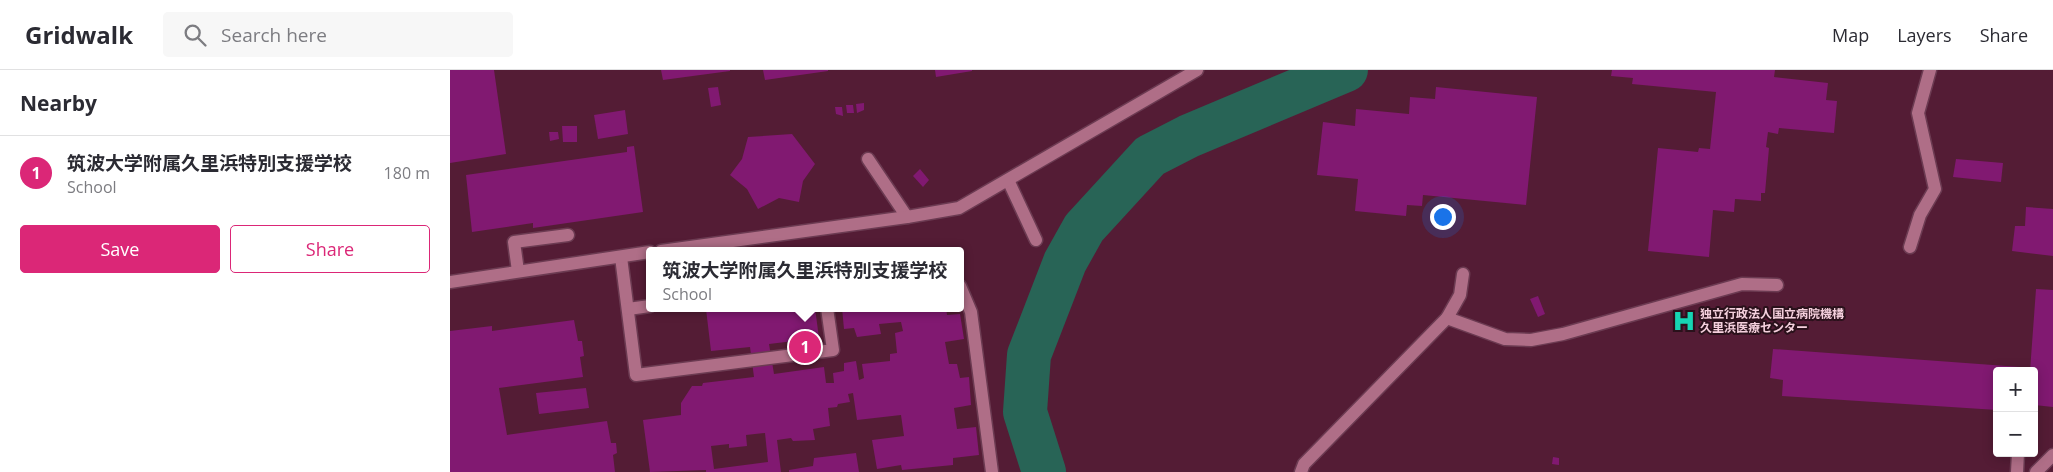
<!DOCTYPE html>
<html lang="en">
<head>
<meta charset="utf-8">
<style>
	body { margin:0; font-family:"Open Sans","Noto Sans JP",sans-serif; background:#f7f7f7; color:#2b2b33 }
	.controls { position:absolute; right:15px; bottom:15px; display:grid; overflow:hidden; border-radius:5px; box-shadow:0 2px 12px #0003 }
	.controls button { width:45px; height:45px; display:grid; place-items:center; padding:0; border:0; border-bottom:1px solid #e1e1e2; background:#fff; color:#2b2b33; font:25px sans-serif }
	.you { position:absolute; left:992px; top:146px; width:18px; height:18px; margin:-12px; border:4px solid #fff; border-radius:50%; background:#1a73e8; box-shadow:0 0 0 8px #1a73e833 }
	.badge { display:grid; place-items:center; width:32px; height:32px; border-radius:50%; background:#db2777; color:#fff; font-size:16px; font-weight:700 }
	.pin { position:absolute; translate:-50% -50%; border:2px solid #fff; box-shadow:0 1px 5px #0006 }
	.popup { position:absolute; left:196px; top:177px; width:318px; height:65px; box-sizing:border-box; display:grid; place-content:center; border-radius:5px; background:#fff; filter:drop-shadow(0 1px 4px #0005); font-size:16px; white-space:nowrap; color:#7c7c81 }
	.popup b { font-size:19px; color:#2b2b33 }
	.popup::after { content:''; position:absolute; left:50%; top:100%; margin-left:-10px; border:10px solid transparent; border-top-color:#fff }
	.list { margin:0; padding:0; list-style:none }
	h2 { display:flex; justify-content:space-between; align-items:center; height:65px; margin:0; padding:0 20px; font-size:21px }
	h2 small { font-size:16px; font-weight:400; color:#7c7c81 }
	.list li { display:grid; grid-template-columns:32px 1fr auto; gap:15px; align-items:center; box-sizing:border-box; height:75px; padding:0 20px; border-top:1px solid #e1e1e2 }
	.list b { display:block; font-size:19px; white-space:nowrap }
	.list p { margin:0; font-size:16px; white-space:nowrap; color:#7c7c81 }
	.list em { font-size:16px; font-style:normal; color:#7c7c81 }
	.actions { display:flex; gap:10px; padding:15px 20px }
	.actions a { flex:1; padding:11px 0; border:1px solid #db2777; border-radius:5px; text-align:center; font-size:18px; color:#db2777 }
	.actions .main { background:#db2777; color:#fff }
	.icon { flex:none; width:28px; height:28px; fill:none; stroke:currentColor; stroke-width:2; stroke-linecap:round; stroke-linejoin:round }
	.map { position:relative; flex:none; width:1603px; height:402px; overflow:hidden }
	header { display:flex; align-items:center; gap:30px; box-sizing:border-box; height:70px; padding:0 25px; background:#fff; border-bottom:1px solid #e1e1e2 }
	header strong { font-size:24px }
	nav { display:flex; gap:28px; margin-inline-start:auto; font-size:18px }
	.search { width:350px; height:45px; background:#f7f7f7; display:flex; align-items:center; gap:12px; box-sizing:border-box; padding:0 18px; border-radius:5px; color:#7c7c81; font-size:19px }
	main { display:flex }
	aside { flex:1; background:#fff }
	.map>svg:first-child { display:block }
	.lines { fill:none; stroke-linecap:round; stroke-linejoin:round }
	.river { stroke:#286456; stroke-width:44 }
	.building { fill:#811971; fill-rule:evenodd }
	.lane-casing { stroke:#6c3b52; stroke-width:15 }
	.street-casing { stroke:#6c3b52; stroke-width:15 }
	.lane { stroke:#af6e87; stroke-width:12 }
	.street { stroke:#af6e87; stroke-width:12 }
	.labels { text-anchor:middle; stroke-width:4; stroke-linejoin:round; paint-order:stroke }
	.poi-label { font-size:12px; font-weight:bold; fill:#f5d0dd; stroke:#2a111b; text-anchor:start }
</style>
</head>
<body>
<header>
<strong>Gridwalk</strong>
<div class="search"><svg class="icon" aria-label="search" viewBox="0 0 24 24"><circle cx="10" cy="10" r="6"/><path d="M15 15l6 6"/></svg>Search here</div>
<nav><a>Map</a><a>Layers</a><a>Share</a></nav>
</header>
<main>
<aside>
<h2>Nearby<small></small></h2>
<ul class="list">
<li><span class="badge">1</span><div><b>筑波大学附属久里浜特別支援学校</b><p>School</p></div><em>180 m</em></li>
</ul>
<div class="actions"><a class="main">Save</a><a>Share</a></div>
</aside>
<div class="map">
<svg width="1603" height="402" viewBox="0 0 1603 402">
	<rect width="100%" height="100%" fill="#541c35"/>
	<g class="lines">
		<path class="river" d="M594,402L575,342L579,285L615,192L634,158L700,86L739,66L896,0"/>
	</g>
	<g class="building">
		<path d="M0,0H44L56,84L0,93Z"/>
		<path d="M211,0H280V1L213,10Z"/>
		<path d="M313,0H378V1L315,10Z"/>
		<path d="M485,0H522V1L486,7Z"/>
		<path d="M1162,0H1325L1324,7L1378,13L1376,30L1387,31L1384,63L1329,58L1328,64L1318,62L1316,77L1319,78L1315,123H1311V131L1285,129L1284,142L1263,140L1259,187L1198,181L1208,78L1248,82L1249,78L1260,79L1266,22L1182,14L1183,8L1161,6Z"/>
		<path d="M268,17L271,35L261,37L258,18Z"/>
		<path d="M986,17L1087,27L1076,135L973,125L972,136L957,135L956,146L905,141L908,109L867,105L873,52L905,56L906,39L959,44L960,27L985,29Z"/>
		<path d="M414,33V40L407,43L406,34Z"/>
		<path d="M396,35H403L404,43H397Z"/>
		<path d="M385,37H392L393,46L386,44Z"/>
		<path d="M175,40L178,64L148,69L144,45Z"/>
		<path d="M112,56H127V72H113Z"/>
		<path d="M99,62H108L109,69L100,71Z"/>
		<path d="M342,64L365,94L353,111L349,132L329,128L308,139L297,119L280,105L292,89L298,67Z"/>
		<path d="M184,76L193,142L83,158V153L22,162L16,105L177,82V77Z"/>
		<path d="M1506,89L1553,93L1551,112L1503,107Z"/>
		<path d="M470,99L479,110L473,117L463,106Z"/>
		<path d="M1576,137L1603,139V186L1562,181L1565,156H1575Z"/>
		<path d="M1586,219L1603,220V337L1584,335V301H1580Z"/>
		<path d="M1088,226L1095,244L1088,247L1080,229Z"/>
		<path d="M262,238H365L369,268L319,274L324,304L374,297L376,313H384L383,303L394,301V293L406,291L409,310L414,308L412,294L440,291V284L447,283L445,263L453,261L451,252L429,254L431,264L407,267L404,258L394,259L392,238H496L497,245L510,244L514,269L495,272L499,294H507L510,308L519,307L521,335L504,338L507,359L526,357L529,385L503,388V395L452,400L451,395L427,399L422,370L454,366L451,345L407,350L403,323L398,324L400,332L388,334L387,337L378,338L380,356L363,359L365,370L343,371L341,368L327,370L331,402H256V400L200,402L193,350L231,345V333L242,316H252L253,313L304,307L300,277L261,281L256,239ZM315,363L318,392L264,399L261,376L279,374V378L297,376L296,365Z"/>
		<path d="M124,250L128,271H132L134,286L130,287L133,307L49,318L57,365L157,351L161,373H166L167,383L163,385L165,402H0V261L42,256V261Z"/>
		<path d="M1323,279L1570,297L1569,301H1547V340L1332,326L1333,310L1320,308Z"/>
		<path d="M136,318L139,338L89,344L86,323Z"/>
		<path d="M406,383L409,402H339V400L363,396L364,388Z"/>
		<path d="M1103,387L1109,388V395L1102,394Z"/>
	</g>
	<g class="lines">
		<defs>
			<g id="lane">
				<path d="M1460,177L1470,145L1485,119L1468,43L1480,0"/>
				<path d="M171,187L186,305L383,280L377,238"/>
				<path d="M68,201L64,172L118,165"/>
				<path d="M510,216L521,242L542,402"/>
				<path d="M178,239L200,236"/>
				<path d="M997,248L1055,269L1081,270L1113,264L1292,214L1327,215"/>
				<path d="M851,402L854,394L997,248L1010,225L1013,204"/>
				<path d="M1567,402L1568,383"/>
				<path d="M1586,402L1603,385"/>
			</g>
			<g id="street">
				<path d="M418,89L457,147"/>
				<path d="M558,110L586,170"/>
				<path d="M211,181L457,147L509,138L747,0"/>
				<path d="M0,212L200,182"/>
			</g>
		</defs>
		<use href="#lane" class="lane-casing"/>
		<use href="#street" class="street-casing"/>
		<use href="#lane" class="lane"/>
		<use href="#street" class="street"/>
	</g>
	<defs>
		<symbol id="hospital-bare" viewBox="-9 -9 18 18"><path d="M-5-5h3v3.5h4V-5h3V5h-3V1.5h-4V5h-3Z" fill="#16d5b3" stroke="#2a111b" stroke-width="2.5" paint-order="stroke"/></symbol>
	</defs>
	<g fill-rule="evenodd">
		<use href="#hospital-bare" x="1218" y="235" width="32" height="32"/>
	</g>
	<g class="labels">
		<g class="poi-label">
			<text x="1250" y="248">独立行政法人国立病院機構<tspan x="1250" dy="14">久里浜医療センター</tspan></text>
		</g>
	</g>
</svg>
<div class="controls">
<button>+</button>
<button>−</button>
</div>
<div class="you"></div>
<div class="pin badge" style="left:355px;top:277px">1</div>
<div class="popup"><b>筑波大学附属久里浜特別支援学校</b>School</div>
</div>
</main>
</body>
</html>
